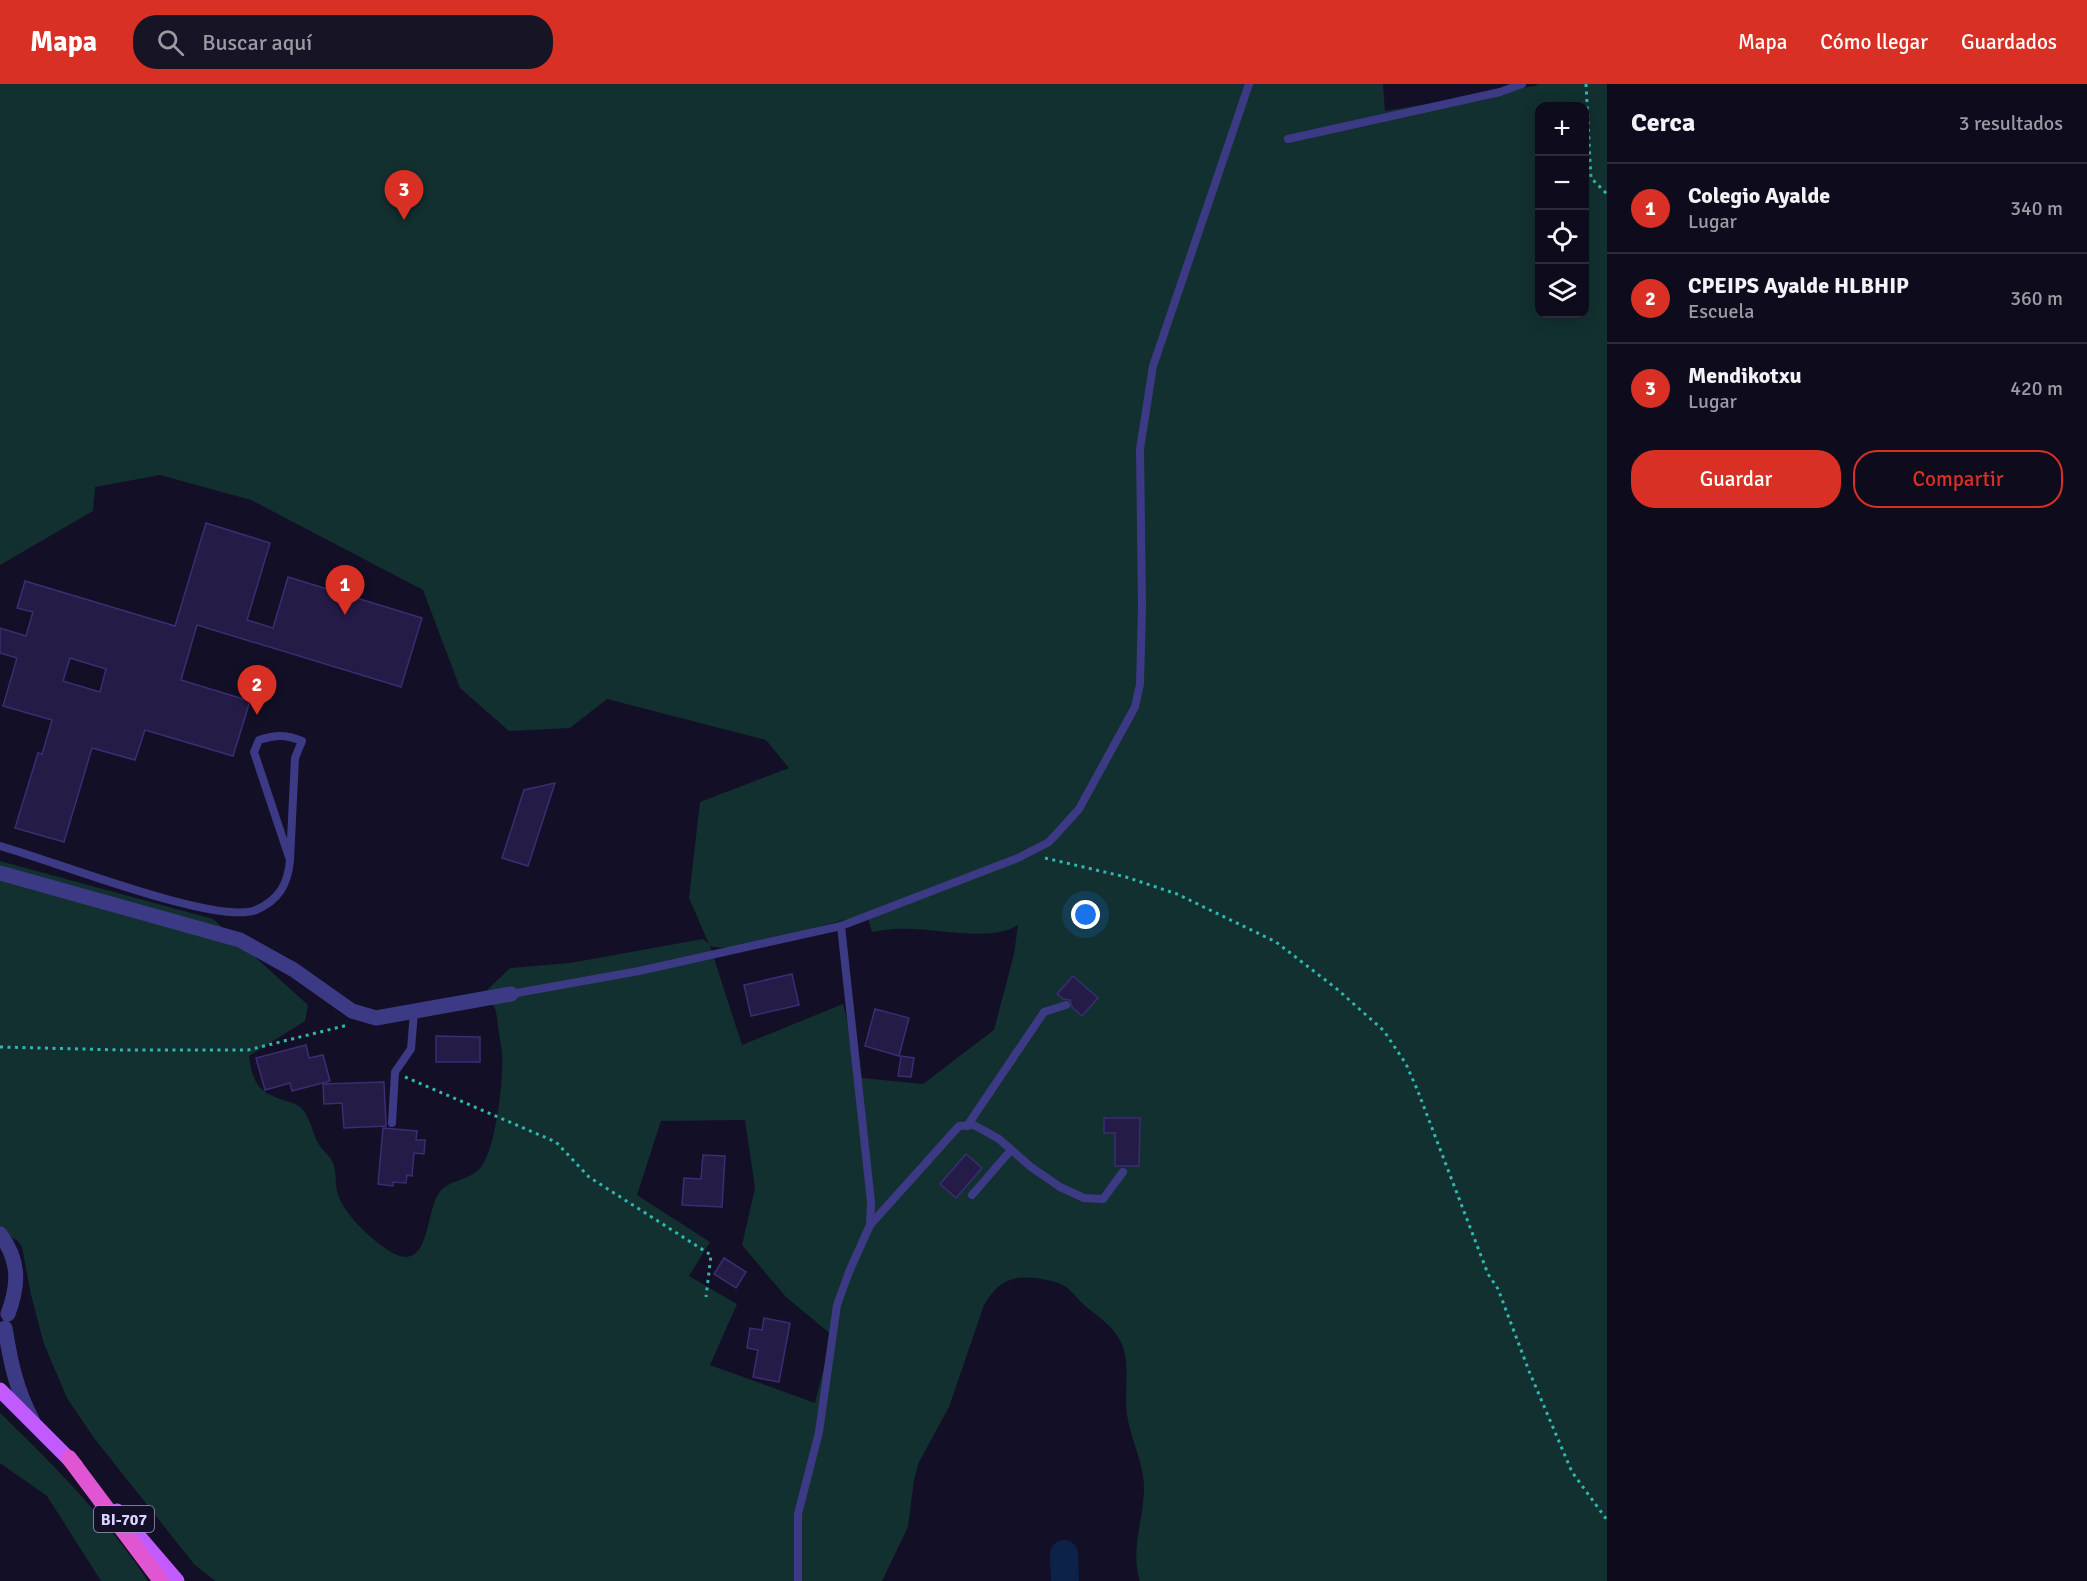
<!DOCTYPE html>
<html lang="es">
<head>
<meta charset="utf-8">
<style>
	body { margin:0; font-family:Signika,sans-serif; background:#171425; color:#f1f3f6 }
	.controls { position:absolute; right:18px; top:18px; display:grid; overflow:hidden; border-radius:12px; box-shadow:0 3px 15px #0003 }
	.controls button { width:54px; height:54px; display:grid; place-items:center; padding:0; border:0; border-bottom:2px solid #2e2b3b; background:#0e0b1c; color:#f1f3f6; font:30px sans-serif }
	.you { position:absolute; left:1086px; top:831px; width:21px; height:21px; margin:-15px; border:4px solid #fff; border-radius:50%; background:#1a73e8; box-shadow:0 0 0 9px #1a73e833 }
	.badge { display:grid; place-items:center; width:39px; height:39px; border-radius:50%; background:#d93025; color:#fff; font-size:20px; font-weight:700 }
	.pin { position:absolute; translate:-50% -50px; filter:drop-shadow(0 2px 3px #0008) }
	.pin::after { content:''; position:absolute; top:32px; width:21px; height:18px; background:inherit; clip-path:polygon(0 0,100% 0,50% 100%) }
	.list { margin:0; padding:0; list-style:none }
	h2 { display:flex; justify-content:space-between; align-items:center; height:78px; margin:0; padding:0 24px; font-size:26px }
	h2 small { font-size:20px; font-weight:400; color:#9b9ba3 }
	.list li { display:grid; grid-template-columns:39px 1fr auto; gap:18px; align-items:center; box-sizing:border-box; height:90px; padding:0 24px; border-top:2px solid #2e2b3b }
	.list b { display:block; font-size:22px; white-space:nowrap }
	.list p { margin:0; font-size:20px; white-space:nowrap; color:#9b9ba3 }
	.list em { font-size:20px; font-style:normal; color:#9b9ba3 }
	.actions { display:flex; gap:12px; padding:18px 24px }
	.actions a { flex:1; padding:14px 0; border:2px solid #d93025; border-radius:24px; text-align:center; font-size:21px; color:#d93025 }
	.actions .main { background:#d93025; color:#fff }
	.icon { flex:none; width:33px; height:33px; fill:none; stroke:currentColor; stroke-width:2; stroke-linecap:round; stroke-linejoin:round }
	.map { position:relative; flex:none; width:1607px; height:1497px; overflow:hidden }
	header { display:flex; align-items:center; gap:36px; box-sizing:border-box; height:84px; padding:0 30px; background:#d93025; color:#fff }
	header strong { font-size:28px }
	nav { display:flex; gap:33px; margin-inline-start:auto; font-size:21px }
	.search { width:420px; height:54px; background:#171425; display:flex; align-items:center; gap:15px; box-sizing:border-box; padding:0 21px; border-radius:24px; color:#9b9ba3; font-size:22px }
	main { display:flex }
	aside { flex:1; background:#0e0b1c }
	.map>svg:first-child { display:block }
	.green { fill:#12302f; fill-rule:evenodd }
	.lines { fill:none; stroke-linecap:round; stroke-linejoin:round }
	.river { stroke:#0c2248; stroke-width:28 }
	.building { fill:#241b47; stroke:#3b2d73; stroke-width:1.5; fill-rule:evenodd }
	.path { stroke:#2fb8b0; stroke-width:3; stroke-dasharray:3 4.5; stroke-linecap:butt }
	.service { stroke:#3d3a85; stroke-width:8 }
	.minor { stroke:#3d3a85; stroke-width:15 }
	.primary { stroke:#c25bff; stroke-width:15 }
	.trunk { stroke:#e055d1; stroke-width:16 }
	.labels { text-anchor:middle; stroke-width:4.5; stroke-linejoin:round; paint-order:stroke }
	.shield { fill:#130f26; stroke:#9e99be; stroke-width:1.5 }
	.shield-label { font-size:16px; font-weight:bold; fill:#d9d4ff }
</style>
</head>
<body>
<header>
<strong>Mapa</strong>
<div class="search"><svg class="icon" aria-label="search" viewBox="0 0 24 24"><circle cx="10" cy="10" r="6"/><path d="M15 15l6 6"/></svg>Buscar aquí</div>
<nav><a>Mapa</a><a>Cómo llegar</a><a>Guardados</a></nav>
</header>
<main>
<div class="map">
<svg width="1607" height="1497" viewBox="0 0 1607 1497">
	<rect width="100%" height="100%" fill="#130f26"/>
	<g class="green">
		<path d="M0,0H1383L1385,27L1534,2L1539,0H1607V1497H1140C1130,1468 1143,1437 1144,1407C1145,1381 1131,1357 1127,1331C1124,1309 1130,1284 1123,1263C1116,1243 1098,1233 1083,1220C1077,1214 1071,1206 1063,1201C1055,1197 1046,1196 1037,1194C1010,1191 997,1199 984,1221L949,1323L919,1378L914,1396L908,1443L882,1497H215L194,1480L94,1354L67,1314L44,1260L31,1211L22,1163L17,1156L10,1153L0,1156V777L213,835L308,921L305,937L249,972C253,1001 259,1008 286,1017C291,1018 297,1020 302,1025C310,1033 312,1047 317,1057C320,1064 327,1069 331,1075C338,1085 334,1099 338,1110C343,1130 378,1163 397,1171C430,1184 426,1126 439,1109C449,1095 470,1097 481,1083C496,1064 504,993 502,969C501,960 499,951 498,942C497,935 497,925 492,920C489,917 483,915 480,913L510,884L570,879L703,855L709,860L689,814L700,718L789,684L766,656L607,615L570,644L509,647L460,604L423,506L251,416L160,391L95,403L93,427L0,481ZM1540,22H1584V230H1540ZM867,831L872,848C884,846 896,844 909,845C941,845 992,858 1018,841L1014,870L994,946L923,1000L862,994L843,920L742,961L710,862C745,870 791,850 825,841C839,837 853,834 867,831ZM745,1036L755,1104L742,1161L786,1213L832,1251L815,1319L710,1281L737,1220L689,1192L710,1158L637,1111L661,1037Z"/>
		<path d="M0,1329C54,1381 106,1434 148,1497H101L47,1412L0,1379Z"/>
	</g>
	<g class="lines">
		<path class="river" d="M1064,1470L1065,1497"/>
	</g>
	<g class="building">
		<path d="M206,439L270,459L247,536L273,544L288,493L422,534L401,603L197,541L181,596L250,617L233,672L145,646L135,676L92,664L64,758L15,744L38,669L42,670L52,636L3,622L17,574L0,569V544L26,552L33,528L17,524L25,497L175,542ZM70,574L106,585L100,608L63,597Z"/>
		<path d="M555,699L528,782L502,774L524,706Z"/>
		<path d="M792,890L799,921L751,932L744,901Z"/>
		<path d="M1073,892L1098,914L1082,932L1072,923L1070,916L1063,915L1057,910Z"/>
		<path d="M875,925L909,934L899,972L865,962Z"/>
		<path d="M436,952L480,953V978H436Z"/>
		<path d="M306,961L309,974L323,971L330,997L292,1007L290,999L265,1006L256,974Z"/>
		<path d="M901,972L914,974L911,993L898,992Z"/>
		<path d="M384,998L386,1042L344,1044L342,1019L324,1020L323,1000Z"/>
		<path d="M1104,1034H1140L1139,1082H1115V1049H1104Z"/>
		<path d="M383,1044L417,1047L416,1056H425L424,1070L414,1069L412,1092L407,1091L406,1099L393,1098V1102L378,1100Z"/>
		<path d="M966,1070L982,1084L956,1114L940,1100Z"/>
		<path d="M703,1071L725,1072L722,1123L682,1121L684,1094L701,1095Z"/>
		<path d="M724,1174L746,1188L736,1204L714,1190Z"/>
		<path d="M764,1234L790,1239L779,1298L753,1293L758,1266L747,1264L750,1244L762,1246Z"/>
	</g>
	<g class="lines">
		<g class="path">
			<path d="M1586,0L1591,94L1607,110"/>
			<path d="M1045,774L1126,793L1177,810L1276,858L1337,905L1384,947L1406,980L1417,1005L1488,1190L1498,1205L1529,1287L1572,1388L1607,1436"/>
			<path d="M0,963L121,966H248L348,941"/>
			<path d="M405,993L556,1058L589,1093L711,1171L706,1213"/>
		</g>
		<g class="service">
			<path d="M1288,55L1500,8L1522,0"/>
			<path d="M0,762C49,775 217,842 256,826C279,816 288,800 290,776L295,674L302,657C285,650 275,651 259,656L254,668L290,776"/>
			<path d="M511,910L639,887L841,842L1018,774L1049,758L1079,725L1135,623L1140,600L1142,523L1140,365L1153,282L1249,0"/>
			<path d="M392,1039L395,988L411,965L414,928"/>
			<path d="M967,1042L1044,928L1066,921"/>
			<path d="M972,1111L1011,1066"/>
			<path d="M870,1141L959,1042L974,1041L999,1055L1031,1083L1060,1103L1084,1114L1103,1115L1123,1088"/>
			<path d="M798,1497V1430L819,1348L837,1221L849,1188L870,1141L871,1118L841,842"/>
		</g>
		<g class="minor">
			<path d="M0,789L240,856L294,886L352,927L376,934L511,910"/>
			<path d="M0,1150C20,1177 19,1200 8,1230"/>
			<path d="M5,1244C10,1275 16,1306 32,1335"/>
		</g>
		<g class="primary">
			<path d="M0,1306L76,1382"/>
			<path d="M117,1427L177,1497"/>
		</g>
		<path class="trunk" d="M69,1374L161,1497"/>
	</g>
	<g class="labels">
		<rect class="shield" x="94" y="1422" width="60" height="26" rx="4.5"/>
		<g class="shield-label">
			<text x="124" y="1441">BI-707</text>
		</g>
	</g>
</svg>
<div class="controls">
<button>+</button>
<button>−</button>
<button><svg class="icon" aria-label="locate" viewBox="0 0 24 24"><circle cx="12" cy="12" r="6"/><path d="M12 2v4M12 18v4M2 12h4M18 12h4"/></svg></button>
<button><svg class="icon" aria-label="layers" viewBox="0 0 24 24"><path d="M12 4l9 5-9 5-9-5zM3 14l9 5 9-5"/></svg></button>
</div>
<div class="you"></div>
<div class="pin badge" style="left:345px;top:531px">1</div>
<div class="pin badge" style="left:257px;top:631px">2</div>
<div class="pin badge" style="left:404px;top:136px">3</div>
</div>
<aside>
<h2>Cerca<small>3 resultados</small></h2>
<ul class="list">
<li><span class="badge">1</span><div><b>Colegio Ayalde</b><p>Lugar</p></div><em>340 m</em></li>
<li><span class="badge">2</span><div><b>CPEIPS Ayalde HLBHIP</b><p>Escuela</p></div><em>360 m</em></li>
<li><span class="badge">3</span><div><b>Mendikotxu</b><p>Lugar</p></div><em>420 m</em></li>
</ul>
<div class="actions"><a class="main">Guardar</a><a>Compartir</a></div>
</aside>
</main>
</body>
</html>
